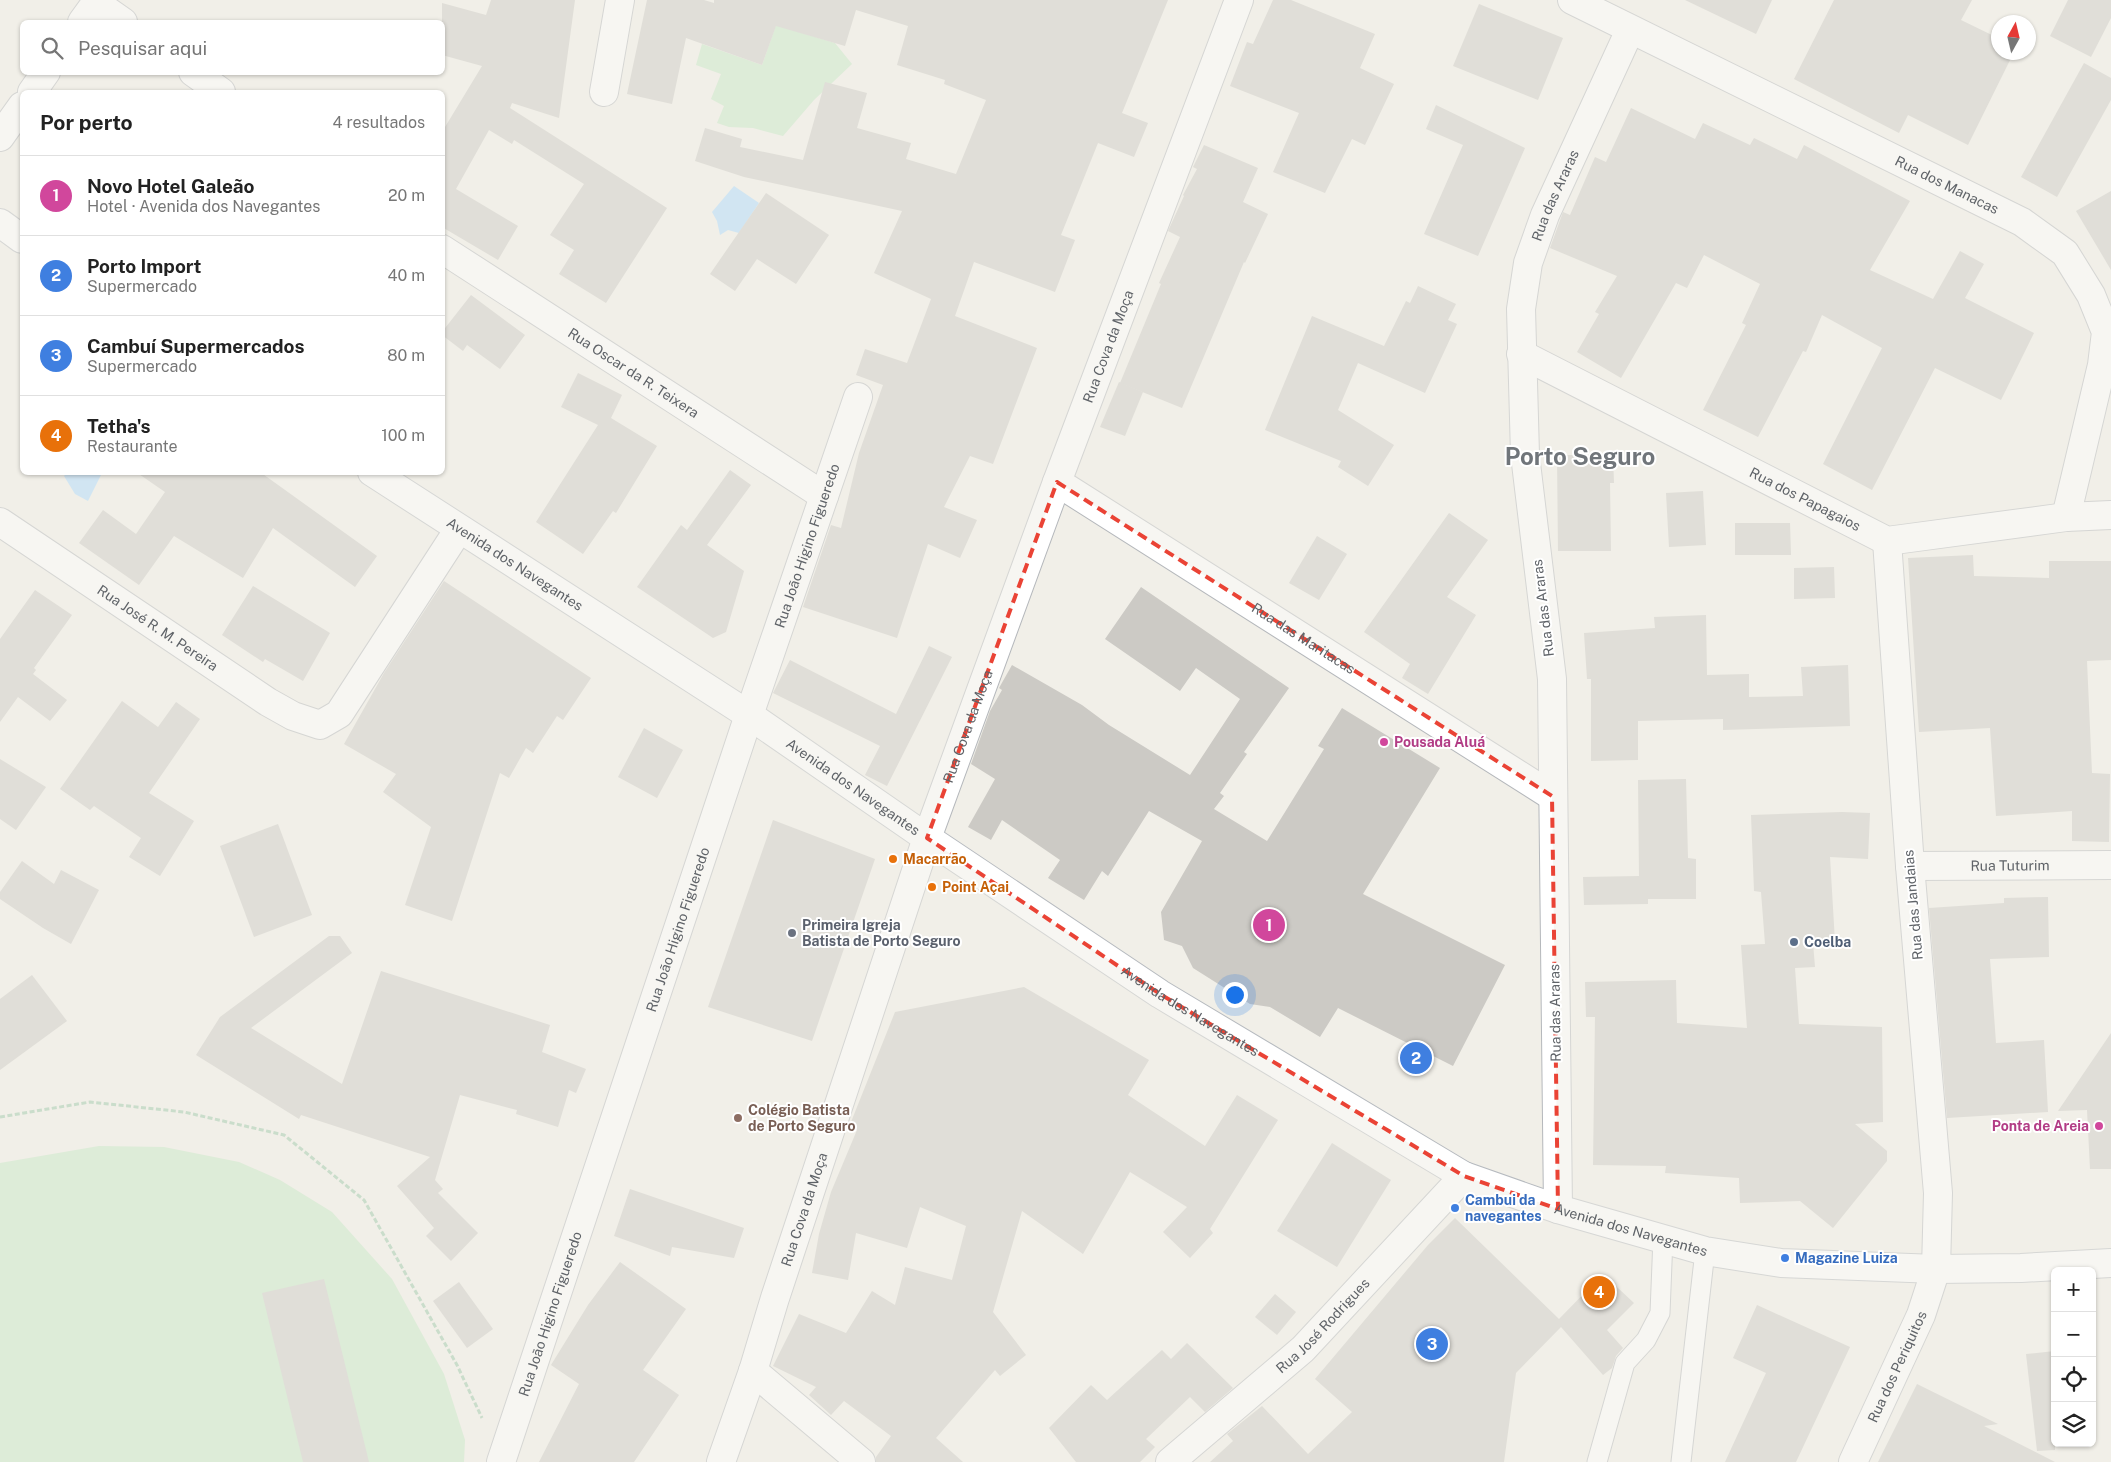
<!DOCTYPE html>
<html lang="pt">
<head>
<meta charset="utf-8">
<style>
	body { margin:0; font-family:"Public Sans",sans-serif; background:#f6f6f6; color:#222 }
	.controls { position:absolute; right:15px; bottom:15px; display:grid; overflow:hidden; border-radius:8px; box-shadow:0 1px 4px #0004 }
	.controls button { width:45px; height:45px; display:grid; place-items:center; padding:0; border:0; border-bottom:1px solid #e0e0e0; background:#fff; color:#222; font:25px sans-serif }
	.compass { position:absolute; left:1991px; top:15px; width:45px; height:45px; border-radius:50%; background:#fff; box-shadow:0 1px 4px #0004; rotate:8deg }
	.you { position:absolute; left:1234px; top:994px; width:18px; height:18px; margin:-12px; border:4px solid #fff; border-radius:50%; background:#1a73e8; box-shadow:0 0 0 8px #1a73e833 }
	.badge { display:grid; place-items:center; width:32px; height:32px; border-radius:50%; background:#ea4335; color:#fff; font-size:16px; font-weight:700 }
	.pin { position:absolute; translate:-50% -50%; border:2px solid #fff; box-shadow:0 1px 5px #0006 }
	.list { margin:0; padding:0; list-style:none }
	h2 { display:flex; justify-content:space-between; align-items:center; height:65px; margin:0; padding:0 20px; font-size:21px }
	h2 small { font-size:16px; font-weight:400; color:#767676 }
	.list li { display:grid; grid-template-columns:32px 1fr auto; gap:15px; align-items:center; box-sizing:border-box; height:80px; padding:0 20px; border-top:1px solid #e0e0e0 }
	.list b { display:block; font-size:19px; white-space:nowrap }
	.list p { margin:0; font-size:16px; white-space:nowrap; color:#767676 }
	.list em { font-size:16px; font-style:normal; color:#767676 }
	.icon { flex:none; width:28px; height:28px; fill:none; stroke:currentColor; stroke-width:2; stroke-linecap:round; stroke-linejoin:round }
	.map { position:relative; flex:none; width:2111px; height:1462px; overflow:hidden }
	.search { position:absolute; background:#fff; box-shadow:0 1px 4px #0004; left:20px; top:20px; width:425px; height:55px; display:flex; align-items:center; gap:12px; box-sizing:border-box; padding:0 18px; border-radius:8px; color:#767676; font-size:19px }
	.panel { position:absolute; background:#fff; box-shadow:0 1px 4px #0004; left:20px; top:90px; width:425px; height:385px; border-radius:8px }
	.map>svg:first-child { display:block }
	.green { fill:#c5e8c5 }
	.water { fill:#aadaff }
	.building { fill:#cccac5 }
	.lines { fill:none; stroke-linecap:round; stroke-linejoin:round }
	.lane-casing { stroke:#b5b8bc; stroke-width:21 }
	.street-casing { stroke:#b5b8bc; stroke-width:30 }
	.secondary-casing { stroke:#b6babf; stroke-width:30 }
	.path { stroke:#9cc7a9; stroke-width:3; stroke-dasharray:5 2.5; stroke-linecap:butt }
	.lane { stroke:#fff; stroke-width:19 }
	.street { stroke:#fff; stroke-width:28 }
	.secondary { stroke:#fff; stroke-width:28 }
	.marked { fill:none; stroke:#ea4335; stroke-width:4; stroke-dasharray:10 6; stroke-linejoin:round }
	.hotel-dot { fill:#d1479c; stroke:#fff; stroke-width:2 }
	.food-dot { fill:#e8710a; stroke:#fff; stroke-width:2 }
	.worship-dot { fill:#6b7280; stroke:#fff; stroke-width:2 }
	.service-dot { fill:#5c6f8a; stroke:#fff; stroke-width:2 }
	.education-dot { fill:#8d6e63; stroke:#fff; stroke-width:2 }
	.shop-dot { fill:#3f7fe0; stroke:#fff; stroke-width:2 }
	.labels { text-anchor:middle; stroke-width:4; stroke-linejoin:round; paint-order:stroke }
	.street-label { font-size:14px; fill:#5f6368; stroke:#fff }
	.hotel-label { font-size:14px; font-weight:bold; fill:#b23c85; stroke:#fff; text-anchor:start }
	.food-label { font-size:14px; font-weight:bold; fill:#c56008; stroke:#fff; text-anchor:start }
	.worship-label { font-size:14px; font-weight:bold; fill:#5b616d; stroke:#fff; text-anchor:start }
	.service-label { font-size:14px; font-weight:bold; fill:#4e5e75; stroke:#fff; text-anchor:start }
	.education-label { font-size:14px; font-weight:bold; fill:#785e54; stroke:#fff; text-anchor:start }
	.shop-label { font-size:14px; font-weight:bold; fill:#366cbe; stroke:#fff; text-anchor:start }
	.town-label { font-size:24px; font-weight:bold; fill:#70757a; stroke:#fff }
</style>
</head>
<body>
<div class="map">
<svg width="2111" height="1462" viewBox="0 0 2111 1462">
	<rect width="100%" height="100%" fill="#f1efe8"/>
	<g class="green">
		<path d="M776,25L835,43L852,64L814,100L783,136L753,128L729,127L717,123L724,106L711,99L721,74L696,65L702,44L762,65Z"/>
		<path d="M99,1146L164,1147L239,1162L280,1180L332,1212L392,1279L444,1374L465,1440L464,1462H0V1163Z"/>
	</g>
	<g class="water">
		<path d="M734,186L759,203L739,233L728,230L720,235L717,221L712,212Z"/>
		<path d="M67,473H102L88,501L75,494L64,476Z"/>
	</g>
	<g class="building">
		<path d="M491,0H575L559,118L512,103L510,108L667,208L606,303L559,274L574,250L550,235L584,184L514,140L512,144L489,130L456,189L518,226L498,260L442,227V132L482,66L442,55V3L486,15Z"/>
		<path d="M647,0H704L714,3V0H1168L1122,113L1148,123L1134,157L1098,143L1061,235L1075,240L1055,292L974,262L955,316L1037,348L993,464L970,456L944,507L977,520L960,558L928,544L897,638L803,607L831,525L841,528L859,453L883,385L856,375L865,349L907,363L931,299L874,273L902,211L744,177L695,161L705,128L742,139L740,147L803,160L825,82L867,93L857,128L911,143L906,159L956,174L986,100L944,84L945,80L897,65L908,26L856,10L845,46L776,26L762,65L686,38L672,104L627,94Z"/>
		<path d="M1273,0H1291L1375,34L1360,68L1394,84L1365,145L1352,139L1325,193L1273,172L1299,113L1230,86L1247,42L1253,44Z"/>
		<path d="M1685,0H1772L1756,34Z"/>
		<path d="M1834,0H1972L1961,20L1998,38V52H2014L1968,145L1908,115L1899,133L1794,79Z"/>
		<path d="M2068,0H2111V18L2091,57L2050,36Z"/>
		<path d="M1479,4L1563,38L1538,100L1453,66Z"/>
		<path d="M2084,63L2111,78V100L2057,197L2021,177Z"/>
		<path d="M1436,105L1525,148L1478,256L1424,234L1463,145L1426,129Z"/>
		<path d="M1631,108L1695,139L1703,123L1750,145L1754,138L1797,159L1804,145L1910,201L1870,270L1933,299L1960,251L1984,264L1965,298L2034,333L2001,400L1935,368L1872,490L1823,464L1882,348L1822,315L1806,352L1803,351L1758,437L1703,410L1746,325L1742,323L1760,284L1704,255L1687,288L1676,283L1621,378L1577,352L1599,314L1595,312L1617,276L1550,248L1563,212L1570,215L1595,157L1606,162Z"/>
		<path d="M1204,145L1258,168L1243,202L1268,214L1245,263L1244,262L1182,408L1120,383L1161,284L1159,283L1180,237L1168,231L1184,196L1183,195L1197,169L1193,167Z"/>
		<path d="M2111,191V270L2076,211Z"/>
		<path d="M766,193L829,235L796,284L757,259L735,291L710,274Z"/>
		<path d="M1418,286L1456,304L1448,320L1457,324L1425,393L1358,363L1338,410L1394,445L1368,486L1338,467L1341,461L1265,430L1312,316L1384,346L1406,301L1410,303Z"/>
		<path d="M471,295L525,335L500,369L467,345L463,351L442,335V332Z"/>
		<path d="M578,373L622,395L611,418L657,446L616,513L613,511L583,554L536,522L598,425L561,407Z"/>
		<path d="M1119,382L1143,392L1125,436L1100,427Z"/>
		<path d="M1557,455H1613L1614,483H1610L1611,551H1558Z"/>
		<path d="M730,470L751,485L707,545L744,571L726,632L713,638L637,587L681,525L687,530Z"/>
		<path d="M136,472H260L377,556L355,587L273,528L243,578L174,536L139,585L79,543L103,510L136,534L165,492Z"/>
		<path d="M1703,491L1706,545L1669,547L1666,493Z"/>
		<path d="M1449,513L1488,540L1447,597L1476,615L1428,694L1402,678L1410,664L1364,632Z"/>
		<path d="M1735,523H1790L1791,555H1735Z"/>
		<path d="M1317,536L1347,554L1319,600L1289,583Z"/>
		<path d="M1973,555L1974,576L2049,578V561H2111V660L2087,661L2092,773L2110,774L2109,842L2072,841V811L1996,816L1990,728L1919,732L1908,558Z"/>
		<path d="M1834,567L1835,598L1794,599V568Z"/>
		<path d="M444,581L591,678L563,720L557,716L533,753L526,748L509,778L500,773L452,921L405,905L431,827L383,792L396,774L344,744L384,673Z"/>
		<path d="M253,586L330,633L303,681L265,659L263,662L222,635Z"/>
		<path d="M1141,587L1289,688L1244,752L1247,754L1220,793L1224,796L1214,809L1267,841L1324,749L1318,746L1342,708L1440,768L1363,894L1505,965L1453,1066L1338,1008L1320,1037L1270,1007L1250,1004L1193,968L1182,946L1164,940L1161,912L1202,841L1149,811L1108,876L1102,871L1084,900L1048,878L1060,860L1002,820L991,840L968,827L995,779L971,764L990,711L1002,690L999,688L1012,665L1082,705L1109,725L1190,775L1240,699L1196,668L1180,691L1105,639Z"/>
		<path d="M35,590L72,615L34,668L36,670L33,674L67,700L50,721L18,697L0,722V639Z"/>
		<path d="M1706,615L1707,675L1749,674V697L1803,696L1801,667L1848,665L1850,726L1723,730V719L1638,721V760L1591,761V679H1587L1584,633L1655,628L1654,617Z"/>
		<path d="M929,646L952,657L887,786L865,775L880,746L773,693L790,660L896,714Z"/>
		<path d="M122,701L158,727L176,702L200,719L149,793L194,821L160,876L129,857L141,838L94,806L90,810L60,789Z"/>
		<path d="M644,728L683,750L657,798L618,777Z"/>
		<path d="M0,759L46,787L16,830L0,819Z"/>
		<path d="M1686,779L1688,858L1696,859V899H1648V904L1584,905L1583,877L1639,876L1638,780Z"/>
		<path d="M1842,812L1870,813L1868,859L1830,857L1835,942L1813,943L1815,967L1795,968L1799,1024L1882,1027L1883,1122L1855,1124L1887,1151V1161L1833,1228L1800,1201L1740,1203L1739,1178L1665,1173L1666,1166L1593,1165L1595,1017H1586L1585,982L1676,980L1677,1023L1747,1028L1741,945L1765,944L1761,892L1754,891L1751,815Z"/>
		<path d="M773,820L875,859L812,1041L708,1007Z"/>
		<path d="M278,824L312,915L254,937L220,846Z"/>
		<path d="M22,861L54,884L61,870L99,890L71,944L43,928L0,899V892Z"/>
		<path d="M2048,897L2049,957L1990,959L1996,1043L2044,1040L2048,1112L1947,1118L1929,908L2004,903V898Z"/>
		<path d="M329,936H340L352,953L251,1028L342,1084L381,971L550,1025L542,1052L586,1069L576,1093L569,1090L558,1127L516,1114L517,1110L460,1095L435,1180L443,1189L438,1193L478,1233L451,1261L426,1236L434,1228L397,1186L430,1157L301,1115L299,1119L196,1055L220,1017Z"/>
		<path d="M32,975L67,1021L0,1070V999Z"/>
		<path d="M1024,987L1149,1060L1128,1095L1205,1146L1237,1095L1278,1120L1210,1229L1213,1233L1190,1258L1163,1232L1187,1207L1130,1172L1083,1254L1022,1211L993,1312L1026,1355L1000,1376L995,1370L936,1438L963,1462H876V1457L891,1436L844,1401L831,1415L809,1395L816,1387L773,1366L799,1314L846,1333L872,1291L895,1305L905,1267L952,1280L966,1226L920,1207L907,1248L856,1233L848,1280L812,1273L819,1234L831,1192L857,1130L849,1127L895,1012Z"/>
		<path d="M2111,1033V1169H2090L2087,1110L2058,1111Z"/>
		<path d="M1332,1143L1391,1180L1337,1267L1277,1231Z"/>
		<path d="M630,1189L744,1228L734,1258L672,1247L670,1256L614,1236Z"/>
		<path d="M1455,1218L1559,1319L1603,1274L1634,1303L1607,1330L1623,1348L1616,1356L1612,1368L1603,1375L1561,1327L1516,1373L1504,1462H1210L1233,1441L1227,1434L1262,1406L1308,1454L1352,1412L1315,1379L1428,1245Z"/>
		<path d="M620,1262L686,1309L643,1370L679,1395L634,1462H539L579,1384L551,1365L588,1305Z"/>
		<path d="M324,1279L369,1462H303L262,1293Z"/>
		<path d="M459,1282L493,1329L467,1348L433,1301Z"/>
		<path d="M1275,1294L1296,1312L1277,1335L1255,1317Z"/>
		<path d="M1757,1305L1850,1347L1796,1462H1725L1766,1373L1733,1358Z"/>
		<path d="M1187,1343L1233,1388L1205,1412L1190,1397L1146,1439L1155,1447L1140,1462H1076L1049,1428L1091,1385L1107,1400L1162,1350L1171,1359Z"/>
		<path d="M2055,1351V1450L2037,1451L2026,1354Z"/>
		<path d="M1917,1384L1998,1424L1984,1426L2055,1462H1878Z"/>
	</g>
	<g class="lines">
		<defs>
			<g id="lane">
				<path d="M1597,1462L1625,1363L1646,1340L1660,1313L1663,1238"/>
				<path d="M1681,1462L1705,1251"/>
			</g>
			<g id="street">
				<path id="s1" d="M1572,0L2022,222L2065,253L2091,295L2106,332L2102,365L2066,517"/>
				<path d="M96,3L123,22"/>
				<path d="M82,22L98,0"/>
				<path d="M193,72L221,92"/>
				<path d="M32,92L46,72"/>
				<path d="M604,92L620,0"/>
				<path d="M0,137L22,106"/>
				<path id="s2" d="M442,249L824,496"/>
				<path id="s3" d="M1521,354L1887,541L2066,517L2111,515"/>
				<path id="s4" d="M1057,482L1552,796"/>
				<path id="s5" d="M0,522L268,702L293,716L320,725L339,714L459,529"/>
				<path id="s6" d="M1910,866L2111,865"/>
				<path id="s7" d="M1558,1209L1552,679L1525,455L1521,309L1528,263L1545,215L1630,30"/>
				<path d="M753,1371L861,1462"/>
				<path id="s8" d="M501,1462L749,715L858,397"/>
				<path id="s9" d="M721,1462L753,1371L775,1298L927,838L1057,482L1239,0"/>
				<path id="s10" d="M1170,1462L1303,1349L1464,1176"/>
				<path id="s11" d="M1853,1462L1921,1315L1936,1269L1938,1193L1910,866L1887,541"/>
			</g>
			<g id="secondary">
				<path d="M0,223L22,239"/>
				<path id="s12" d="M372,472L749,715L927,838L1160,994L1464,1176L1558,1209L1705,1251L1781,1263L1936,1269L2021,1268L2111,1263"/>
			</g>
		</defs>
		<use href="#lane" class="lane-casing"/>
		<use href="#street" class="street-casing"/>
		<use href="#secondary" class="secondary-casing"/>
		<path class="path" d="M0,1117L90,1102L184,1112L284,1135L364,1200L457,1365L482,1418"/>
		<use href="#lane" class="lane"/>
		<use href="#street" class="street"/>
		<use href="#secondary" class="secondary"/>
	</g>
	<path d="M0 0H2111V1462H0ZM1057,482L1552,796L1558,1209L1464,1176L1160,994L927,838Z" fill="#f1efe8" fill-opacity=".55" fill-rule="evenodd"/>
	<path class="marked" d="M1057,482L1552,796L1558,1209L1464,1176L1160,994L927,838Z"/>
	<g class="hotel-dot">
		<circle cx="1384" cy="742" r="5"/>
		<circle cx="2099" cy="1126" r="5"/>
	</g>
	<g class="food-dot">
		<circle cx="893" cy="859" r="5"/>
		<circle cx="932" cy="887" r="5"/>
	</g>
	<circle class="worship-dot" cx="792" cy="933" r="5"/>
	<circle class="service-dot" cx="1794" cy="942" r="5"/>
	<circle class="education-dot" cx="738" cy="1118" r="5"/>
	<g class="shop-dot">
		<circle cx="1455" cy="1208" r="5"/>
		<circle cx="1785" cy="1258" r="5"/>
	</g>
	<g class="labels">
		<g class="street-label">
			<text dy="5" stroke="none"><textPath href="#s1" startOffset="418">Rua dos Manacas</textPath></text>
			<text dy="5" stroke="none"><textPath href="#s7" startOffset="1021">Rua das Araras</textPath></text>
			<text dy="5" stroke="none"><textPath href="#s9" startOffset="1181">Rua Cova da Moça</textPath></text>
			<text dy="5" stroke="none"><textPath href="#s2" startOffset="228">Rua Oscar da R. Teixera</textPath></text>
			<text dy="5" stroke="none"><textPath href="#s3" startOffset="319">Rua dos Papagaios</textPath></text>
			<text dy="5" stroke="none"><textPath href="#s8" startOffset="966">Rua João Higino Figueredo</textPath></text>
			<text dy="5" stroke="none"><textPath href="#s12" startOffset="170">Avenida dos Navegantes</textPath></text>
			<text transform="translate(1543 608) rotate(-97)" y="5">Rua das Araras</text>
			<text dy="5" stroke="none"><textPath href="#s5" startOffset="190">Rua José R. M. Pereira</textPath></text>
			<text dy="5" stroke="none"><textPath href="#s4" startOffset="292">Rua das Maritacas</textPath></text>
			<text dy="5" stroke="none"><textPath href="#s9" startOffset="776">Rua Cova da Moça</textPath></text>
			<text dy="5" stroke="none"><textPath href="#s12" startOffset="575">Avenida dos Navegantes</textPath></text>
			<text dy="5" stroke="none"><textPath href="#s6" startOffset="100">Rua Tuturim</textPath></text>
			<text transform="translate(1913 905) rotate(-95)" y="5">Rua das Jandaias</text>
			<text dy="5" stroke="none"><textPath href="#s8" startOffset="561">Rua João Higino Figueredo</textPath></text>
			<text dy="5" stroke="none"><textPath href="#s12" startOffset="980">Avenida dos Navegantes</textPath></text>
			<text transform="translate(1555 1013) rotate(-91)" y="5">Rua das Araras</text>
			<text dy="5" stroke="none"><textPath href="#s9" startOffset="266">Rua Cova da Moça</textPath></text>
			<text dy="5" stroke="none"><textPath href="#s12" startOffset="1475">Avenida dos Navegantes</textPath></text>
			<text dy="5" stroke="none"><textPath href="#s8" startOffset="156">Rua João Higino Figueredo</textPath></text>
			<text dy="5" stroke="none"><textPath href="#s10" startOffset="205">Rua José Rodrigues</textPath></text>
			<text dy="5" stroke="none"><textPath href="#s11" startOffset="105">Rua dos Periquitos</textPath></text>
		</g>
		<g class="hotel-label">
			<text x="1394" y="747">Pousada Aluá</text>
			<text x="2089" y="1131" text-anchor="end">Ponta de Areia</text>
		</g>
		<g class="food-label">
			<text x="903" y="864">Macarrão</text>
			<text x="942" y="892">Point Açai</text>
		</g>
		<g class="worship-label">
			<text x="802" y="930">Primeira Igreja<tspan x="802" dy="16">Batista de Porto Seguro</tspan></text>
		</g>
		<g class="service-label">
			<text x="1804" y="947">Coelba</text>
		</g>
		<g class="education-label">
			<text x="748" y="1115">Colégio Batista<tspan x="748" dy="16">de Porto Seguro</tspan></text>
		</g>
		<g class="shop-label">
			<text x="1465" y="1205">Cambui da<tspan x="1465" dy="16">navegantes</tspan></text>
			<text x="1795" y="1263">Magazine Luiza</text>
		</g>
		<g class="town-label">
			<text x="1580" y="465">Porto Seguro</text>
		</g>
	</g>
</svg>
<div class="controls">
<button>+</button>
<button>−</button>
<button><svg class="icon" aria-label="locate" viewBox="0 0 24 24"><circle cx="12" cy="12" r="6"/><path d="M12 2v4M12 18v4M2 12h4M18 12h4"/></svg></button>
<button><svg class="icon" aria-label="layers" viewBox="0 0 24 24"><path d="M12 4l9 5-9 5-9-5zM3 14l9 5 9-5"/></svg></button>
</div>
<svg class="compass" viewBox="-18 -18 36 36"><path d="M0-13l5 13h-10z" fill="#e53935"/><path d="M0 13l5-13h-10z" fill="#767676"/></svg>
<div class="you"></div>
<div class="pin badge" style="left:1269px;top:925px;background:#d1479c">1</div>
<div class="pin badge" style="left:1416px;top:1058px;background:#3f7fe0">2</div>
<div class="pin badge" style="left:1432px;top:1344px;background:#3f7fe0">3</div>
<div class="pin badge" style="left:1599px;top:1292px;background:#e8710a">4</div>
<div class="search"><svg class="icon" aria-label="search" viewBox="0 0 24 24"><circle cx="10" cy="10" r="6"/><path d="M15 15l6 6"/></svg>Pesquisar aqui</div>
<section class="panel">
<h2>Por perto<small>4 resultados</small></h2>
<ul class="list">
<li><span class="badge" style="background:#d1479c">1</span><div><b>Novo Hotel Galeão</b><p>Hotel · Avenida dos Navegantes</p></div><em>20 m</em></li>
<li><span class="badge" style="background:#3f7fe0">2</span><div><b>Porto Import</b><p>Supermercado</p></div><em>40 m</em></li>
<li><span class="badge" style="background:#3f7fe0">3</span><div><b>Cambuí Supermercados</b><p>Supermercado</p></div><em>80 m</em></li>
<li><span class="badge" style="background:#e8710a">4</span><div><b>Tetha's</b><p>Restaurante</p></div><em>100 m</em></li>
</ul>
</section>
</div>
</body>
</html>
